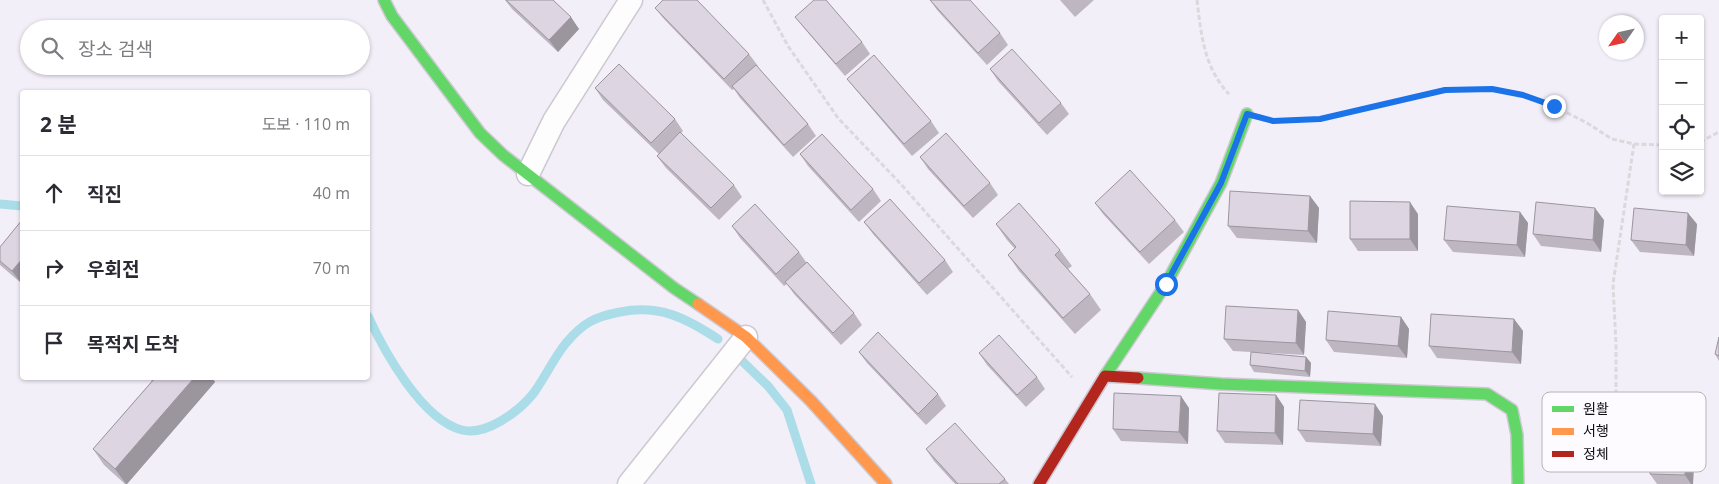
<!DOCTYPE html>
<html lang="ko">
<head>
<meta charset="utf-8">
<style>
	body { margin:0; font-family:"Open Sans","Noto Sans KR",sans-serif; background:#f7f7f7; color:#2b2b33 }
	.controls { position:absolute; right:15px; top:15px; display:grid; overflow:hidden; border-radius:5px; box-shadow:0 1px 4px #0004 }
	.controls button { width:45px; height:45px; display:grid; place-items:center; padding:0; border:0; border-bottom:1px solid #e1e1e2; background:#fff; color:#2b2b33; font:25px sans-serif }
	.compass { position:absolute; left:1599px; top:15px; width:45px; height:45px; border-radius:50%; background:#fff; box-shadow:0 1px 4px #0004; rotate:236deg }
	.stop { position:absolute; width:15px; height:15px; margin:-11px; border:4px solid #1a73e8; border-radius:50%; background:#fff }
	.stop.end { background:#1a73e8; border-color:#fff; box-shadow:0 1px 5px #0008 }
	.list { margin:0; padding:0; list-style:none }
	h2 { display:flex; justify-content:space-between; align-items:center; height:65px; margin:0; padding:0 20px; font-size:21px }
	h2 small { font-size:16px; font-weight:400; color:#7c7c81 }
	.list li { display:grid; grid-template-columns:32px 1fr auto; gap:15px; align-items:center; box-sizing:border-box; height:75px; padding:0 20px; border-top:1px solid #e1e1e2 }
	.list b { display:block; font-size:19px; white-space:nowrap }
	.list em { font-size:16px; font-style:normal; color:#7c7c81 }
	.icon { flex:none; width:28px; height:28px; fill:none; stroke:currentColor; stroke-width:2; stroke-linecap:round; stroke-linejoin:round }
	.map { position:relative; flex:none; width:1719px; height:484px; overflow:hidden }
	.search { position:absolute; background:#fff; box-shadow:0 1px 4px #0004; left:20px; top:20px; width:350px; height:55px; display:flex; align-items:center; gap:12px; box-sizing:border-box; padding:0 18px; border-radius:28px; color:#7c7c81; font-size:19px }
	.panel { position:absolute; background:#fff; box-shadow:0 1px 4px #0004; left:20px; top:90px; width:350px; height:290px; border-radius:5px }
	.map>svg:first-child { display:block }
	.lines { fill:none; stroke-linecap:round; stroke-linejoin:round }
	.stream { stroke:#abdde8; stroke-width:9 }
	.street-casing { stroke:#ccc9d1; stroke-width:25 }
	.fast-casing { stroke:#ccc9d1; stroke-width:14 }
	.slow-casing { stroke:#ccc9d1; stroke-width:14 }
	.jam-casing { stroke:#ccc9d1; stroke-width:14 }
	.path { stroke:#dad9db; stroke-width:3; stroke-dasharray:5 2.5; stroke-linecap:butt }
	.street { stroke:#fdfdfe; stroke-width:22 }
	.fast { stroke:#63d668; stroke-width:11 }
	.slow { stroke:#ff974d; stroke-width:11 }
	.jam { stroke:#b3261e; stroke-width:11 }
	.wall { fill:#beb7c2 }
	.shaded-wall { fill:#9b959e }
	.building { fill:#ddd5e1; stroke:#9b959e }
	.route { stroke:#1a73e8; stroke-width:6 }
	.key { fill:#fdfbff; stroke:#b6b4b8; stroke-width:1 }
	.key-label { font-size:14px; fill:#100d13 }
</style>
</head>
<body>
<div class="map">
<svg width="1719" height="484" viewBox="0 0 1719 484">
	<rect width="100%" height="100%" fill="#f3eff9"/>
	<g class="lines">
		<g class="stream">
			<path d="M0,204L22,206"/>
			<path d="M368,316C384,351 422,420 462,430C486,436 518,412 533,394C545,378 553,359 566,343C583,323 594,317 620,312C659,304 686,318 718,339"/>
			<path d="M740,359L768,386L787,410L811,484"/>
		</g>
		<defs>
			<g id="street">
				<path d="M528,174L554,121L631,0"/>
				<path d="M629,484L746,337"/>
			</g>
			<g id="fast">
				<path d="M384,0L392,16L480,133L503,155L674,288L698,304"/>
				<path d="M1105,376L1166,284L1221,183L1247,114"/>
				<path d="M1138,378L1221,384L1487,394L1512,410L1517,435L1518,484"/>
			</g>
			<path id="slow" d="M698,304L746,337L811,401L886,484"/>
			<path id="jam" d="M1039,484L1105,376L1138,378"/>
		</defs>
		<use href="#street" class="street-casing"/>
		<use href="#fast" class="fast-casing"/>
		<use href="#slow" class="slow-casing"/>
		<use href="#jam" class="jam-casing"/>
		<g class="path">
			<path d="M763,0L788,46L838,118L898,181L1072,377"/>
			<path d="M1197,0C1201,34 1204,68 1229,94"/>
			<path d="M1274,121L1320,119L1445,91L1492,89L1523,95L1554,106L1587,123L1612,139L1634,144L1663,145"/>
			<path d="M1700,142L1719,132"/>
			<path d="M1545,435L1616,436V345L1613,284L1634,144"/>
		</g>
		<use href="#street" class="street"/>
		<use href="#fast" class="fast"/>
		<use href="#slow" class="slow"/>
		<use href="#jam" class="jam"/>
	</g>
	<g class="wall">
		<path d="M505,0H553L579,29L558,52L512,9Z"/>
		<path d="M930,0L1000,33L1008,45L987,65L937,10Z"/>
		<path d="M1060,0H1094L1075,17Z"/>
		<path d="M655,8L749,54L758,66H757L808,124L816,136L793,157L740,98L734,89L732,90L664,19Z"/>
		<path d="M795,17L862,42L870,54L845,76L804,28Z"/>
		<path d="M990,69L1061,103L1069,114L1047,135L998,81Z"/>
		<path d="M847,79L931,121L939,133L912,156L856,90Z"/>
		<path d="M595,88L675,119L683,131L681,133L734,185L742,197L719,220L666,168L657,156L659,154L603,100Z"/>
		<path d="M800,154L873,189L881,201L859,222L808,166Z"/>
		<path d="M920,157L990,183L998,195L973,218L928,169Z"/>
		<path d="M1310,196L1319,208L1317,243L1237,238L1228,226Z"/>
		<path d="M1095,203L1175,220L1184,232L1149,264L1103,214Z"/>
		<path d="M1520,212L1528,223L1525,257L1453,252L1444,240Z"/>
		<path d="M1418,214V251H1358L1350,239Z"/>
		<path d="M22,220V281L21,283L0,265V247Z"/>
		<path d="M1604,220L1601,252L1541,246L1533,234Z"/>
		<path d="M864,222L945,260L953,272L927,295L873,234Z"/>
		<path d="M996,224L1060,250L1072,266L1068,269L1090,294L1101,310L1075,334L1019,271L1008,255L1015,249L1007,240Z"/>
		<path d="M1697,224L1694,256L1640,252L1631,240Z"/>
		<path d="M732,226L799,252L806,262L854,313L862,325L841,345L794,294L787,284L784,286L740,238Z"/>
		<path d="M1298,310L1306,322L1304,355L1251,352L1306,357L1311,363L1310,377L1254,372L1250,365L1251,352L1233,351L1224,339Z"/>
		<path d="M1401,317L1409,329L1407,358L1334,352L1326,340Z"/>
		<path d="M1514,319L1523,331L1521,364L1437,358L1429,346Z"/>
		<path d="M1719,337V361L1715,354Z"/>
		<path d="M859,352L938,394L946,406L926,425L867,363Z"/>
		<path d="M979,353L1037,377L1045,389L1026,407L987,365Z"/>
		<path d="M148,378H212L215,382L127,484H125L104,465L93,449L152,381Z"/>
		<path d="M1276,395L1284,407L1283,445L1225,443L1217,431Z"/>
		<path d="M1688,406L1696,418L1693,484H1657L1650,474Z"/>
		<path d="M1189,408L1188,444L1121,441L1113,429Z"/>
		<path d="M1383,416L1381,446L1306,442L1298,430Z"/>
		<path d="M926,449L1005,479L1009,484H955L934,461Z"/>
	</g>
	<g class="shaded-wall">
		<path d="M571,17L579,29L558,52L549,40Z"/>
		<path d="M1310,196L1319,208L1317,243L1308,231Z"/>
		<path d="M1410,202L1418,214V251L1410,239Z"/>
		<path d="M1595,208L1604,220L1601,252L1593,240Z"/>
		<path d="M1520,212L1528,223L1525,257L1517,245Z"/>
		<path d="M1688,213L1697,224L1694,256L1686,245Z"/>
		<path d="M22,259V281L21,283L12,271Z"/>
		<path d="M1298,310L1306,322L1304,355L1296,343Z"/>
		<path d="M1401,317L1409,329L1407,358L1398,346Z"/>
		<path d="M1514,319L1523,331L1521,364L1512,352Z"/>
		<path d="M1306,357L1311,363L1310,377L1305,371Z"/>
		<path d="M194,378H212L215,382L127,484H126L115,469Z"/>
		<path d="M1276,395L1284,407L1283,445L1275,433Z"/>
		<path d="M1181,396L1189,408L1188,444L1179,432Z"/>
		<path d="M1375,404L1383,416L1381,446L1373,434Z"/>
		<path d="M1688,406L1696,418L1693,484H1691L1685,475Z"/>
	</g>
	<g class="building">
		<path d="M506,0H553L571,17L549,40Z"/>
		<path d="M663,0H697L749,54L724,79L655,8Z"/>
		<path d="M814,0H826L862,42L836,64L795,17Z"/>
		<path d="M930,0H970L1000,33L978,53Z"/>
		<path d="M1012,49L1061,103L1039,123L990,69Z"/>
		<path d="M874,55L931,121L904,144L847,79Z"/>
		<path d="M619,64L675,119L651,143L595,88Z"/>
		<path d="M756,65L808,124L784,145L732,86Z"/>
		<path d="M680,132L734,185L711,208L657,156Z"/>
		<path d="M946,133L990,183L964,206L920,157Z"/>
		<path d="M822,134L873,189L851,210L800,154Z"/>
		<path d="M1130,170L1175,220L1140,252L1095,203Z"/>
		<path d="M1230,191L1310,196L1308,231L1228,226Z"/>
		<path d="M890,199L945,260L919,283L864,222Z"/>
		<path d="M1350,201L1410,202V239H1350Z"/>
		<path d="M1536,202L1595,208L1593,240L1533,234Z"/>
		<path d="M1019,203L1060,250L1055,255L1090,294L1063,318L1008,255L1016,247L996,224Z"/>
		<path d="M755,204L799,252L776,274L732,226Z"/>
		<path d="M1447,206L1520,212L1517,245L1444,240Z"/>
		<path d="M1634,208L1688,213L1686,245L1631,240Z"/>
		<path d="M22,220V259L12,271L0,261V247Z"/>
		<path d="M807,262L854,313L833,333L785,282Z"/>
		<path d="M1226,306L1298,310L1296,343L1224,339Z"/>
		<path d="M1328,311L1401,317L1398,346L1326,340Z"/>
		<path d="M1431,314L1514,319L1512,352L1429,346Z"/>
		<path d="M878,332L938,394L918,414L859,352Z"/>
		<path d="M999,335L1037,377L1017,395L979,353Z"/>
		<path d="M1719,337V356L1715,354Z"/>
		<path d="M1251,352L1306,357L1305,371L1250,365Z"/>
		<path d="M155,378H194L115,469L93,449Z"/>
		<path d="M1114,393L1181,396L1179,432L1113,429Z"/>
		<path d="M1219,393L1276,395L1275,433L1217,431Z"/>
		<path d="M1300,400L1375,404L1373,434L1298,430Z"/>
		<path d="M1653,404L1688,406L1685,475L1650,474Z"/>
		<path d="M955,423L1005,479L999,484H958L926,449Z"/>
	</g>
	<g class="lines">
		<path class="route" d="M1166,284L1221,183L1247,114L1273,121L1320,119L1445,90L1492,89L1523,95L1554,106"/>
	</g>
	<rect x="1542" y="392" width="164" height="80" rx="8" class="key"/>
	<rect x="1552" y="406" width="22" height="6" fill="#63d668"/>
	<rect x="1552" y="428" width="22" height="7" fill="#ff974d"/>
	<rect x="1552" y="451" width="22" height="6" fill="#b3261e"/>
	<g class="key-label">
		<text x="1583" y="414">원활</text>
		<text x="1583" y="436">서행</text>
		<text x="1583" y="459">정체</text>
	</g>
</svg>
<div class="controls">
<button>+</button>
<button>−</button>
<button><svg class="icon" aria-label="locate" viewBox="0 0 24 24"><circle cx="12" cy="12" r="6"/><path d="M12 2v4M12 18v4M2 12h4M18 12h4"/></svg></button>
<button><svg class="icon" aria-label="layers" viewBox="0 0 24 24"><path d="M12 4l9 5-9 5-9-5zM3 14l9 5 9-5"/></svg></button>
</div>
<svg class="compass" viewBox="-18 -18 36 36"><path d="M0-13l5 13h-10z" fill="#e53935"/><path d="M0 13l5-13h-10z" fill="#7c7c81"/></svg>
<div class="stop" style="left:1166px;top:284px"></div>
<div class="stop end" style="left:1554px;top:106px"></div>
<div class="search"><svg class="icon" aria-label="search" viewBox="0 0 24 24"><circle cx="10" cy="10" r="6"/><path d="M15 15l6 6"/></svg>장소 검색</div>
<section class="panel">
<h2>2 분<small>도보 · 110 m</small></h2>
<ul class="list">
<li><svg class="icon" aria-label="ahead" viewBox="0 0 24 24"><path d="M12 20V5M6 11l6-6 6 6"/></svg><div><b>직진</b></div><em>40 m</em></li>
<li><svg class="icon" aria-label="right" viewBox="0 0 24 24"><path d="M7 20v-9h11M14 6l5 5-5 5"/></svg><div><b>우회전</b></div><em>70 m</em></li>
<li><svg class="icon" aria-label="arrive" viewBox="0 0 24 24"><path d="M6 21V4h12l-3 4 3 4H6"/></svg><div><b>목적지 도착</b></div></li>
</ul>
</section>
</div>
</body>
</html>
